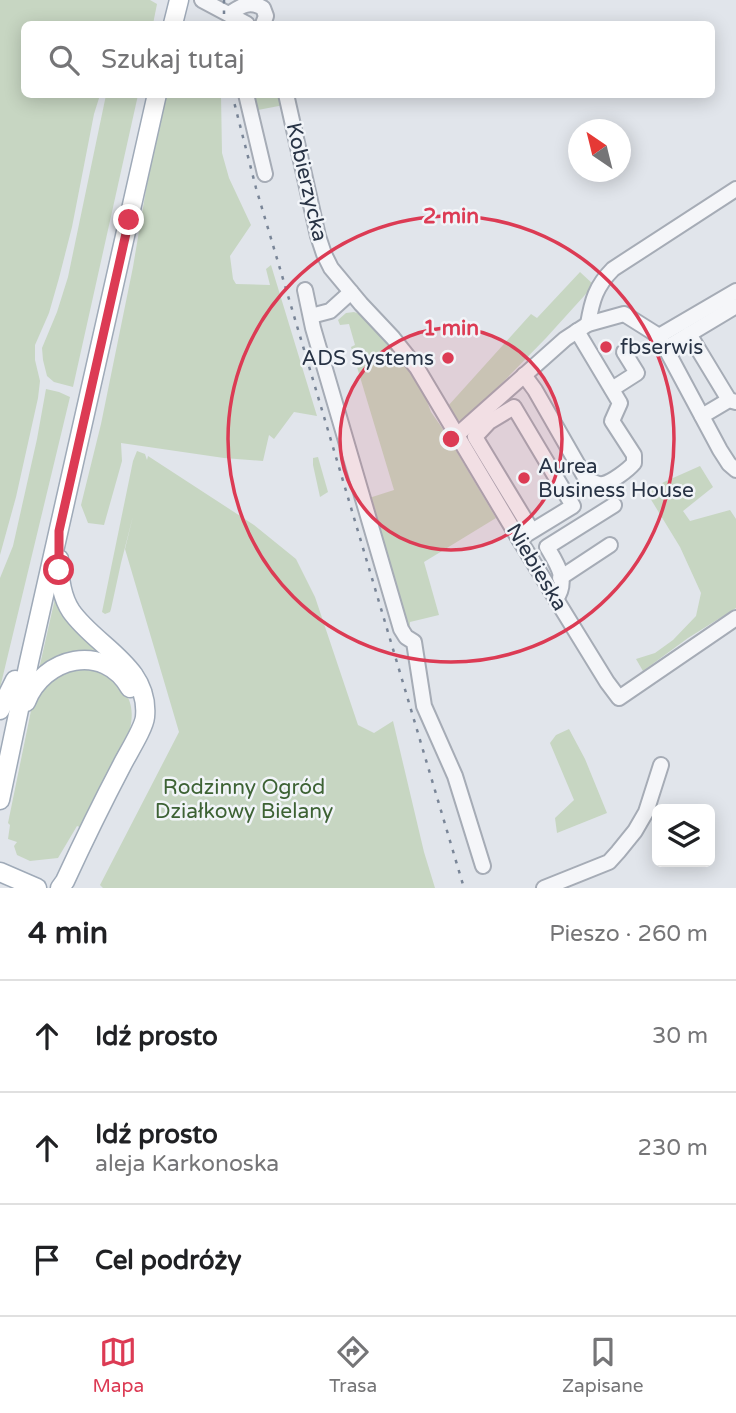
<!DOCTYPE html>
<html lang="pl">
<head>
<meta charset="utf-8">
<style>
	body { margin:0; font-family:"Varela Round",sans-serif; background:#f2f2f2; color:#202124 }
	.controls { position:absolute; right:21px; bottom:21px; display:grid; overflow:hidden; border-radius:10px; box-shadow:0 4px 18px #0003 }
	.controls button { width:63px; height:63px; display:grid; place-items:center; padding:0; border:0; border-bottom:2px solid #e0e0e0; background:#fff; color:#202124; font:35px sans-serif }
	.compass { position:absolute; left:568px; top:119px; width:63px; height:63px; border-radius:50%; background:#fff; box-shadow:0 4px 18px #0003; rotate:325deg }
	.stop { position:absolute; width:21px; height:21px; margin:-16px; border:5px solid #dc3b54; border-radius:50%; background:#fff }
	.stop.end { background:#dc3b54; border-color:#fff; box-shadow:0 2px 7px #0008 }
	.list { margin:0; padding:0; list-style:none }
	h2 { display:flex; justify-content:space-between; align-items:center; height:91px; margin:0; padding:0 28px; font-size:30px }
	h2 small { font-size:23px; font-weight:400; color:#757577 }
	.list li { display:grid; grid-template-columns:46px 1fr auto; gap:21px; align-items:center; box-sizing:border-box; height:112px; padding:0 28px; border-top:2px solid #e0e0e0 }
	.list b { display:block; font-size:26px; white-space:nowrap }
	.list p { margin:0; font-size:23px; white-space:nowrap; color:#757577 }
	.list em { font-size:23px; font-style:normal; color:#757577 }
	.icon { flex:none; width:38px; height:38px; fill:none; stroke:currentColor; stroke-width:2; stroke-linecap:round; stroke-linejoin:round }
	.map { position:relative; flex:none; width:736px; height:888px; overflow:hidden }
	.search { position:absolute; background:#fff; box-shadow:0 4px 18px #0003; left:21px; right:21px; top:21px; height:77px; display:flex; align-items:center; gap:18px; box-sizing:border-box; padding:0 24px; border-radius:10px; color:#757577; font-size:26px }
	.sheet { height:427px; background:#fff }
	nav { display:flex; justify-content:space-around; align-items:center; box-sizing:border-box; height:98px; border-top:2px solid #e0e0e0; background:#fff; font-size:19px; color:#757577 }
	nav a { display:grid; justify-items:center; gap:4px }
	nav .on { color:#dc3b54 }
	.map>svg:first-child { display:block }
	.green { fill:#c7d6c2 }
	.lines { fill:none; stroke-linecap:round; stroke-linejoin:round }
	.minor-casing { stroke:#a6acb6; stroke-width:18 }
	.major-casing { stroke:#9faab8; stroke-width:21 }
	.minor { stroke:#f5f6f9; stroke-width:14 }
	.major { stroke:#fff; stroke-width:18 }
	.rail { stroke:#798597; stroke-width:2.5; stroke-dasharray:3.5 7; stroke-linecap:butt }
	.route { stroke:#dc3b54; stroke-width:9 }
	.ring { fill:none; stroke:#dc3b54; stroke-width:3.5 }
	.poi-dot { fill:#dc3b54; stroke:#f1f4f8; stroke-width:2.5 }
	.labels { text-anchor:middle; stroke-width:5; stroke-linejoin:round; paint-order:stroke }
	.street-label { font-size:21px; fill:#283345; stroke:#f1f4f8 }
	.poi-label { font-size:21px; fill:#283345; stroke:#f1f4f8; text-anchor:start }
	.park-label { font-size:21px; fill:#3d6234; stroke:#f1f4f8 }
	.centre { fill:#dc3b54; stroke:#f1f4f8; stroke-width:3.5 }
	.ring-label { font-size:21px; text-anchor:middle; font-weight:bold; fill:#dc3b54; stroke:#f1f4f8; stroke-width:5; stroke-linejoin:round; paint-order:stroke }
</style>
</head>
<body>
<div class="map">
<svg width="736" height="888" viewBox="0 0 736 888">
	<rect width="100%" height="100%" fill="#e1e5eb"/>
	<g class="green">
		<path d="M0,0H150L157,4L153,24H24V94L100,95L94,114L72,227L59,278L49,313L35,345V360L40,381L38,398L16,497L0,555Z"/>
		<path d="M106,95H138L73,387L54,382L47,376L43,360L42,348L57,312L68,277Z"/>
		<path d="M166,95H221L222,153L229,178L251,225L230,256L233,279L236,284L270,285L266,269L271,265L317,416L294,412L274,439L269,435L263,461L224,458L121,443L122,461L104,525L88,523L81,505L101,424L133,267L151,160Z"/>
		<path d="M249,95H281L284,105L253,111Z"/>
		<path d="M580,272L594,285L546,338L464,422L455,419L448,406L531,314L537,318Z"/>
		<path d="M354,312L362,315L399,354L411,370L423,391L431,412L445,432L496,518L424,562L439,615L410,622V633L398,600L369,498L394,490L351,347L355,345L349,324L340,325L338,320L346,313Z"/>
		<path d="M46,389L59,392L70,397L0,688V578L13,546L37,439Z"/>
		<path d="M137,451L145,454L147,460L148,456L254,525L296,559L315,597L358,725L374,733L393,721L424,852L435,888H103L100,885L179,732L125,549L133,516L121,563L111,609L110,612L105,614L102,612L133,461Z"/>
		<path d="M318,457L328,492L320,497L313,465V458Z"/>
		<path d="M700,466L713,487L683,511L690,521L730,510L736,519V608L688,638L643,671L636,659L655,653L673,640L696,616L701,593L680,547L647,493L664,482Z"/>
		<path d="M56,594L114,660L39,669Z"/>
		<path d="M101,668C122,688 137,697 130,729L82,828L77,826L58,858L30,861L17,855L14,846L17,842L8,839L10,825L8,823L33,701L60,669Z"/>
		<path d="M569,729L585,759L607,813L557,833L555,818L574,800L550,743L556,735Z"/>
	</g>
	<g class="lines">
		<defs>
			<g id="minor">
				<path d="M202,0L247,24"/>
				<path d="M229,14C241,6 249,0 263,8L266,16L263,24"/>
				<path d="M246,94L265,174"/>
				<path d="M286,94L318,236L324,254L331,268L361,304L393,338L417,368L519,539L607,682L619,698L736,618"/>
				<path d="M305,290L313,328L401,629L406,637L414,642L424,706L455,776L483,866"/>
				<path d="M311,316L330,311L351,292"/>
				<path d="M588,324C592,300 596,286 613,269L736,189"/>
				<path d="M689,334L729,400"/>
				<path d="M659,336L736,291"/>
				<path d="M666,348L736,306"/>
				<path d="M524,375L535,390L586,479C591,481 597,485 603,484C612,482 628,470 634,463V455L612,421L620,403L577,331"/>
				<path d="M612,389L637,373L624,352"/>
				<path d="M702,416L729,400L736,402"/>
				<path d="M457,435L565,339L588,324L624,314L659,336L720,450L729,464L736,470"/>
				<path d="M519,539L573,506L514,407L489,422L475,437L532,531"/>
				<path d="M560,578L610,545"/>
				<path d="M556,599C569,581 557,564 547,547L614,505"/>
				<path d="M544,888L609,862L618,852L635,831L646,812L661,765"/>
			</g>
			<g id="major">
				<path d="M173,24L179,0"/>
				<path d="M59,559C59,577 61,596 71,611C96,647 150,666 145,717C144,728 128,753 122,765C102,803 83,842 65,881L60,888"/>
				<path d="M26,702C43,657 104,642 130,688"/>
				<path d="M0,710L15,680"/>
				<path d="M0,800L29,662L157,94"/>
				<path d="M0,872L37,888"/>
			</g>
		</defs>
		<use href="#minor" class="minor-casing"/>
		<use href="#major" class="major-casing"/>
		<use href="#minor" class="minor"/>
		<use href="#major" class="major"/>
		<g class="rail">
			<path d="M224,0V24"/>
			<path d="M232,94L256,188L464,888"/>
		</g>
	</g>
	<g class="lines">
		<path class="route" d="M59,570V531L129,220"/>
	</g>
	<circle cx="451" cy="439" r="111" fill="#dc3b54" fill-opacity=".12"/>
	<g class="ring">
		<circle cx="451" cy="439" r="111"/>
		<circle cx="451" cy="439" r="223"/>
	</g>
	<g class="poi-dot">
		<circle cx="606" cy="347" r="7"/>
		<circle cx="448" cy="358" r="7"/>
		<circle cx="524" cy="478" r="7"/>
	</g>
	<g class="labels">
		<g class="street-label">
			<text transform="translate(307 182) rotate(77)" y="7">Kobierzycka</text>
			<text transform="translate(537 567) rotate(59)" y="7">Niebieska</text>
		</g>
		<g class="poi-label">
			<text x="620" y="354">fbserwis</text>
			<text x="434" y="365" text-anchor="end">ADS Systems</text>
			<text x="538" y="473">Aurea<tspan x="538" dy="24">Business House</tspan></text>
		</g>
		<g class="park-label">
			<text x="244" y="794">Rodzinny Ogród<tspan x="244" dy="24">Działkowy Bielany</tspan></text>
		</g>
	</g>
	<circle cx="451" cy="439" r="10" class="centre"/>
	<g class="ring-label">
		<text x="451" y="223">2 min</text>
		<text x="451" y="335">1 min</text>
	</g>
</svg>
<div class="controls">
<button><svg class="icon" aria-label="layers" viewBox="0 0 24 24"><path d="M12 4l9 5-9 5-9-5zM3 14l9 5 9-5"/></svg></button>
</div>
<svg class="compass" viewBox="-18 -18 36 36"><path d="M0-13l5 13h-10z" fill="#e53935"/><path d="M0 13l5-13h-10z" fill="#757577"/></svg>
<div class="stop" style="left:59px;top:570px"></div>
<div class="stop end" style="left:129px;top:220px"></div>
<div class="search"><svg class="icon" aria-label="search" viewBox="0 0 24 24"><circle cx="10" cy="10" r="6"/><path d="M15 15l6 6"/></svg>Szukaj tutaj</div>
</div>
<section class="sheet">
<h2>4 min<small>Pieszo · 260 m</small></h2>
<ul class="list">
<li><svg class="icon" aria-label="ahead" viewBox="0 0 24 24"><path d="M12 20V5M6 11l6-6 6 6"/></svg><div><b>Idź prosto</b></div><em>30 m</em></li>
<li><svg class="icon" aria-label="ahead" viewBox="0 0 24 24"><path d="M12 20V5M6 11l6-6 6 6"/></svg><div><b>Idź prosto</b><p>aleja Karkonoska</p></div><em>230 m</em></li>
<li><svg class="icon" aria-label="arrive" viewBox="0 0 24 24"><path d="M6 21V4h12l-3 4 3 4H6"/></svg><div><b>Cel podróży</b></div></li>
</ul>
</section>
<nav>
<a class="on"><svg class="icon" aria-label="map" viewBox="0 0 24 24"><path d="M3 6l6-2 6 2 6-2v14l-6 2-6-2-6 2zM9 4v14M15 6v14"/></svg>Mapa</a>
<a><svg class="icon" aria-label="directions" viewBox="0 0 24 24"><path d="M12 3l9 9-9 9-9-9zM9 14v-3h6M13 9l2 2-2 2"/></svg>Trasa</a>
<a><svg class="icon" aria-label="saved" viewBox="0 0 24 24"><path d="M7 4h10v16l-5-4-5 4z"/></svg>Zapisane</a>
</nav>
</body>
</html>
